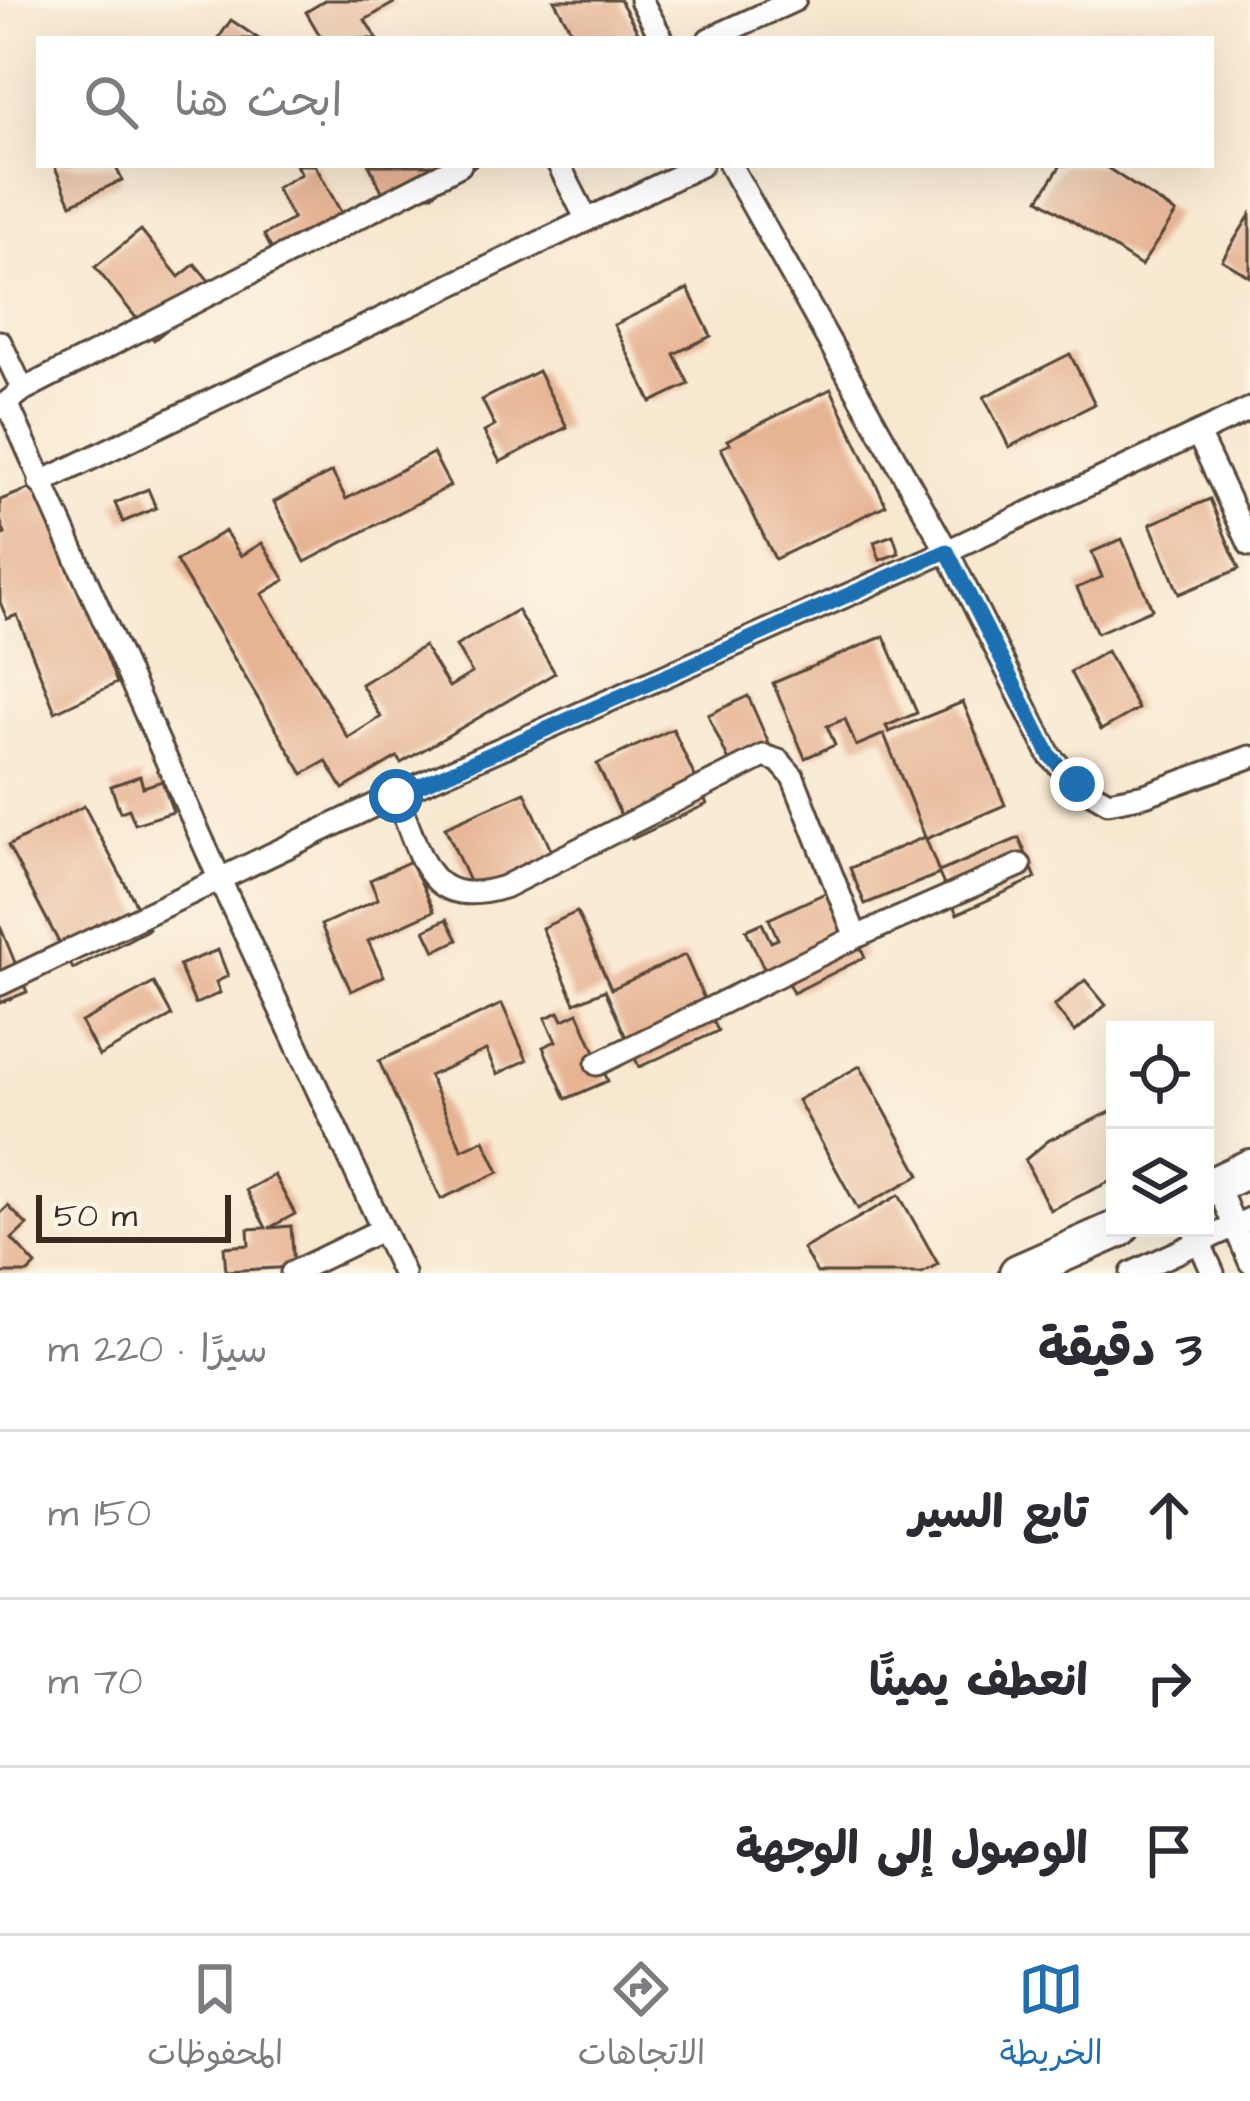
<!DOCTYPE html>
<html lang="ar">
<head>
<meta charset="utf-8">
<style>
	body { margin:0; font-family:"Architects Daughter","Playpen Sans Arabic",sans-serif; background:#f2f2f3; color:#2b2b33; direction:rtl }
	.controls { position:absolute; right:36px; bottom:36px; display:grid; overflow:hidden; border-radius:0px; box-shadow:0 12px 48px #0002 }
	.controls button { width:108px; height:108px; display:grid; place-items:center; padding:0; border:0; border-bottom:3px solid #e1e1e2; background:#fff; color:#2b2b33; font:60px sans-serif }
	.scale { position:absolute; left:36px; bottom:30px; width:195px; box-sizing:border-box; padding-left:12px; border:6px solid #3b2a1e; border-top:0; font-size:33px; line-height:42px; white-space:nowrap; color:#3b2a1e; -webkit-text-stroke:9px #fcf5e5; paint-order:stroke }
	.stop { position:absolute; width:36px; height:36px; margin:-27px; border:9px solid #1f6fb2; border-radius:50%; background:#fff }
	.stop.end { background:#1f6fb2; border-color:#fff; box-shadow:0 3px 12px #0008 }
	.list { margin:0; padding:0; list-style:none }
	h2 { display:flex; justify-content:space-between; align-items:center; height:156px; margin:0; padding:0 48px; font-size:51px }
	h2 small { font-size:39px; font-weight:400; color:#7c7c81 }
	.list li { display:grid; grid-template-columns:78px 1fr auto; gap:36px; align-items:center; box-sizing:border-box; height:168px; padding:0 48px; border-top:3px solid #e1e1e2 }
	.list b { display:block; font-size:45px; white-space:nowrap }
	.list em { font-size:39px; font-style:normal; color:#7c7c81 }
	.icon { flex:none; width:66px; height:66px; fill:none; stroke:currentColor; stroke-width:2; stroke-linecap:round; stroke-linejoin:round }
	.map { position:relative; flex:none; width:1250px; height:1273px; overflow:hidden; direction:ltr }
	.search { position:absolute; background:#fff; box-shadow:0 12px 48px #0002; left:36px; right:36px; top:36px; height:132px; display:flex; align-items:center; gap:30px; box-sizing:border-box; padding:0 42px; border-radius:0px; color:#7c7c81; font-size:45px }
	.sheet { height:660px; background:#fff }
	nav { display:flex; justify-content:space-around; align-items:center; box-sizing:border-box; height:168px; border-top:3px solid #e1e1e2; background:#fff; font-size:33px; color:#7c7c81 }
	nav a { display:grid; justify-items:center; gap:6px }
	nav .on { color:#1f6fb2 }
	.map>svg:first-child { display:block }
	.building { fill:#e6b393 }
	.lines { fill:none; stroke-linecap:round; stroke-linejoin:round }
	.street-casing { stroke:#574639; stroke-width:27 }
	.primary-casing { stroke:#574639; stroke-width:42 }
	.street { stroke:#fff; stroke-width:21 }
	.primary { stroke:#fff; stroke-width:36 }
	.route { stroke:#1f6fb2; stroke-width:15 }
</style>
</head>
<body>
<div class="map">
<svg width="1250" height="1273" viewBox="0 0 1250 1273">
	<rect width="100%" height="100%" fill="#fcf5e5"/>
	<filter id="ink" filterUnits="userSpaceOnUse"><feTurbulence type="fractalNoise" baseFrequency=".00833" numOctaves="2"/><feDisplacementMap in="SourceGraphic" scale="24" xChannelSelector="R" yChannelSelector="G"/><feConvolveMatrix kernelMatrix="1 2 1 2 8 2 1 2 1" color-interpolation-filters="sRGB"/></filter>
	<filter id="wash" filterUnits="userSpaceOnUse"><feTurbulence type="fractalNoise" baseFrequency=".004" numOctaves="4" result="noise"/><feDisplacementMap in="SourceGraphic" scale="48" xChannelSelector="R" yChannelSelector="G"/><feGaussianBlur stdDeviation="2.7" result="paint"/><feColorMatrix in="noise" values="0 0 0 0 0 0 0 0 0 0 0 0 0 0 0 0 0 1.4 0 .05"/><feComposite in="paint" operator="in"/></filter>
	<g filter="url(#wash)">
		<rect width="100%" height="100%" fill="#f8e8d0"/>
		<g id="blocks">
			<g class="building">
				<path d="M326,0H399L365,20L377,39H322L306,12Z"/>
				<path d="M554,0H620L642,39H576Z"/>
				<path d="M231,20L259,39H218Z"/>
				<path d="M54,165H115L122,180L71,204Z"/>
				<path d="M296,165H315L348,225L279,263L264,235L293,219L276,188L301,174Z"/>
				<path d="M369,165H477L446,181L433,195L385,197Z"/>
				<path d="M1061,165H1103L1176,213L1141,266L1039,199Z"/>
				<path d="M1250,215V277L1222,260Z"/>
				<path d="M141,230L179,277L195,264L216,289L154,340L95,267Z"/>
				<path d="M688,289L711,336L674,354L689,384L651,402L614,325Z"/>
				<path d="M1070,354L1095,404L1009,447L984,397Z"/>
				<path d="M538,371L567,427L500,462L484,432L495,426L482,400Z"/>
				<path d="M831,389L886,505L775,559L721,448L730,444L727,440Z"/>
				<path d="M433,453L450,486L305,562L274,502L332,472L346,499Z"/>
				<path d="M39,485L117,683L55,712L17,615L7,619L0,602V536L5,534L0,520V500Z"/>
				<path d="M148,489L156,508L123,522L115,503Z"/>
				<path d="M1210,499L1239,569L1179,594L1150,524Z"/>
				<path d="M225,531L241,556L262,543L285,580L262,594L348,738L381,717L361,684L424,646L449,687L472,673L456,646L517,610L555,673L401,763L397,757L343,789L326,761L303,774L176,561Z"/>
				<path d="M893,535L899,553L880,560L874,542Z"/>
				<path d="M1122,539L1152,609L1097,633L1077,588L1102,577L1092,552Z"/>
				<path d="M884,636L917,713L886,726L889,732L963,702L1005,805L926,839L939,872L1019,838L1036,878L957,914L939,874L865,904L850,868L925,837L884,734L856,746L845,719L827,726L835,745L805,758L773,683Z"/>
				<path d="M1107,651L1138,709L1101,730L1070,672Z"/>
				<path d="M748,696L773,753L734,772L708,715Z"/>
				<path d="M673,729L707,804L632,839L597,764Z"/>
				<path d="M140,776L143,787L162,781L173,812L135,824L129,809L120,812L111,786Z"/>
				<path d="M525,792L558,866L478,902L445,827Z"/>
				<path d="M84,806L149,929L73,969L8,846Z"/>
				<path d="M411,861L434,911L368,941L384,976L351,991L321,925L378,899L370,880Z"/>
				<path d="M834,889L865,957L793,993L787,981L773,988L746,930L762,923L771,942L778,939L769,919Z"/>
				<path d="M577,912L611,989L685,955L718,1031L639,1067L605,990L575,1003L542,928Z"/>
				<path d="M447,919L458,940L435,951L425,930Z"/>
				<path d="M0,926L27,992L0,1003Z"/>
				<path d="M218,950L228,976L216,982L220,993L195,1004L179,965Z"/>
				<path d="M1085,980L1106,1005L1075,1032L1054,1006Z"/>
				<path d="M154,983L172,1016L99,1056L81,1022Z"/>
				<path d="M502,1004L527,1060L497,1074L486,1050L429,1076L462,1150L484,1140L499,1172L441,1199L379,1061Z"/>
				<path d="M559,1012L563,1020L578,1013L608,1081L566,1099L543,1047L556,1041L545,1018Z"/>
				<path d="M860,1066L920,1175L858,1209L798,1100Z"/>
				<path d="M1115,1110V1179L1050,1210L1025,1160L1049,1140Z"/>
				<path d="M274,1175L295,1214L269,1228L291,1226L294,1267L226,1271L224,1247L249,1245L248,1229L266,1228L246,1190Z"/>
				<path d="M899,1195L938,1264L922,1273H817L803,1249Z"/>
				<path d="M8,1206L27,1225L12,1239L36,1265L28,1273H0V1214Z"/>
			</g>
		</g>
	</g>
	<g filter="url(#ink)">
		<use href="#blocks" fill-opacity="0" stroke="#574639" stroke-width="3"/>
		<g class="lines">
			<defs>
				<g id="street">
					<path d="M641,0L662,39"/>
					<path d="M709,39L795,0"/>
					<path d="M559,165L587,220"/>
					<path d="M730,165L947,551L1050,756L1077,784L1108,802L1145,795L1250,757"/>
					<path d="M0,342L23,390"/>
					<path d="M7,403L220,880L403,1273"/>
					<path d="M0,408L23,390L460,165"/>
					<path d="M1198,434L1250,545"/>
					<path d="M40,483L701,165"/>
					<path d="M396,795C422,855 425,912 504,887L764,756L779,761L793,777L856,937"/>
					<path d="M0,984L396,795L947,551L1250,409"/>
					<path d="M597,1064L856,937L1020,865"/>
					<path d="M1216,1183L1250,1262"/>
					<path d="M1193,1228L1213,1273"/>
					<path d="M292,1273L381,1230"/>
					<path d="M1132,1273L1250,1219"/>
				</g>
				<g id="primary">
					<path d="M1205,1189L1250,1168"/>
					<path d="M1018,1273L1120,1228"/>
				</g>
			</defs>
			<use href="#street" class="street-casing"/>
			<use href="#primary" class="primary-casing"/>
			<use href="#street" class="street"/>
			<use href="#primary" class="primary"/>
		</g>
	</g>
	<g class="lines" filter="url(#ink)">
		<path class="route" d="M396,796L947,551L1050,756L1077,784"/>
	</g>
</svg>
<div class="controls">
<button><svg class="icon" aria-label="locate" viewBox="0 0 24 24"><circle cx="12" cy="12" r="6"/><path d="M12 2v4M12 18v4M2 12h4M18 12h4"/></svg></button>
<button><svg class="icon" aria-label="layers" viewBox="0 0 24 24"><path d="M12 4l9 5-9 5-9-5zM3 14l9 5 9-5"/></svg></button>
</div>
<div class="scale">50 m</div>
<div class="stop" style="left:396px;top:796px"></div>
<div class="stop end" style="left:1077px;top:784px"></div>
<div class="search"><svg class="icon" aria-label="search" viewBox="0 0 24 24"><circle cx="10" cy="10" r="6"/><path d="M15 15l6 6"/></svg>ابحث هنا</div>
</div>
<section class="sheet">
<h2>3 دقيقة<small>سيرًا · 220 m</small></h2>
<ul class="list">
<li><svg class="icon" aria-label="ahead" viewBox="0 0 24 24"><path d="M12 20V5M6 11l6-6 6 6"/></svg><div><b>تابع السير</b></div><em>150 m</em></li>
<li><svg class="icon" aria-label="right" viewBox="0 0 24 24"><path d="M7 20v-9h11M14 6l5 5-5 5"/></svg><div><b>انعطف يمينًا</b></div><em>70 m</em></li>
<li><svg class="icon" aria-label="arrive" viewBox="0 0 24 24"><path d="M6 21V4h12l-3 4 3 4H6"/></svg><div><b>الوصول إلى الوجهة</b></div></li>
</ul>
</section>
<nav>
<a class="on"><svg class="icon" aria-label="map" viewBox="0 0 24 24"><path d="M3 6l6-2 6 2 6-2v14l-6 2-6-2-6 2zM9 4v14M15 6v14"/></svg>الخريطة</a>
<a><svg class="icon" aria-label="directions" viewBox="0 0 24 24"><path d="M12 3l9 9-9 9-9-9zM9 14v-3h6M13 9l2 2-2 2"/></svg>الاتجاهات</a>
<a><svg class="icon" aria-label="saved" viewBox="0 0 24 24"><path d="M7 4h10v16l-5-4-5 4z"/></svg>المحفوظات</a>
</nav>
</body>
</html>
